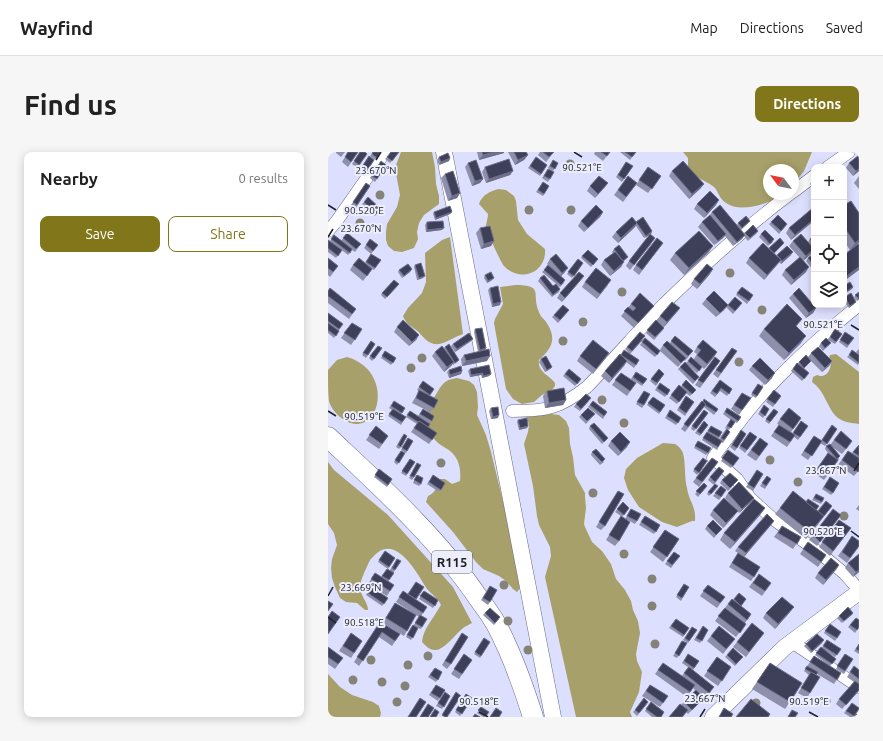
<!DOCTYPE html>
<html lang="en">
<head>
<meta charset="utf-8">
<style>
	body { margin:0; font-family:Ubuntu,sans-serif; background:#f6f6f6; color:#222 }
	.controls { position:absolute; right:12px; top:12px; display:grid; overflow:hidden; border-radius:8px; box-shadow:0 2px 10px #0003 }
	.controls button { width:36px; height:36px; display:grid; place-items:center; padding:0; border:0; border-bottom:1px solid #e0e0e0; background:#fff; color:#222; font:20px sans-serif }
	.compass { position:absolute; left:435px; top:12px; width:36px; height:36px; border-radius:50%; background:#fff; box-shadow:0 2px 10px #0003; rotate:302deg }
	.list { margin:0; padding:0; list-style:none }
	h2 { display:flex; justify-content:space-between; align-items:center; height:52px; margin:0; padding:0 16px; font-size:17px }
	h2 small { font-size:13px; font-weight:400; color:#767676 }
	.actions { display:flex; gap:8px; padding:12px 16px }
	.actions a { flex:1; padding:9px 0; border:1px solid #81761a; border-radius:8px; text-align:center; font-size:14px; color:#81761a }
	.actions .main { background:#81761a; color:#fff }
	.icon { flex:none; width:22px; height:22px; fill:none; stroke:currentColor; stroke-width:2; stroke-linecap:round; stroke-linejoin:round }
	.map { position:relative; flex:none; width:531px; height:565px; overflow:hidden; border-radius:8px }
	header { display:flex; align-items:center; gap:24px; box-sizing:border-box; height:56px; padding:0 20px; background:#fff; border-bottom:1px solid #e0e0e0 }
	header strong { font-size:19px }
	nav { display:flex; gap:22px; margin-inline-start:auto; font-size:14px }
	.intro { display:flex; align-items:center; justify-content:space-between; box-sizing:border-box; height:96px; padding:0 24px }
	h1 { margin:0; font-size:28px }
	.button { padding:10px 18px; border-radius:8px; background:#81761a; color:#fff; font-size:14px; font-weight:700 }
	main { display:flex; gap:24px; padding:0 24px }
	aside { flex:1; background:#fff; border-radius:8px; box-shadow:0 2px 10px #0003 }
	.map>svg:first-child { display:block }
	.water { fill:#a7a06a }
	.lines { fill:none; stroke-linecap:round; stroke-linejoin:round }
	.minor-casing { stroke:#686984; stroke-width:13 }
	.tertiary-casing { stroke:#686984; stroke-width:17 }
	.primary-casing { stroke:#686984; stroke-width:21 }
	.minor { stroke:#fff; stroke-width:12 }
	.tertiary { stroke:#fff; stroke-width:16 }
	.primary { stroke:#fff; stroke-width:20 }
	.tree { fill:#858378 }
	.wall { fill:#8e8fab }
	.shaded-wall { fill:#6e6f8a }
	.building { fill:#3e3f58; stroke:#6e6f8a }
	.ticks { fill:none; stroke:#20202b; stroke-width:1.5 }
	.labels { text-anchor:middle; stroke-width:4; stroke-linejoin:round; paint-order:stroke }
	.shield { fill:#edeefb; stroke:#5e5e69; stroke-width:1 }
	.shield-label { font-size:13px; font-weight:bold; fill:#20202b }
	.ticks-label { font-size:10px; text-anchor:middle; fill:#20202b; stroke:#edeefb; stroke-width:4; stroke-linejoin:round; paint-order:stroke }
</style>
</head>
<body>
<header>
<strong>Wayfind</strong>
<nav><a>Map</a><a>Directions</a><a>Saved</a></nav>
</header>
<div class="intro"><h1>Find us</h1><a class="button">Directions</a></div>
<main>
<aside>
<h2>Nearby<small>0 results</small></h2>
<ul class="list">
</ul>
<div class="actions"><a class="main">Save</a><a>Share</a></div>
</aside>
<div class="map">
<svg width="531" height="565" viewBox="0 0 531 565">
	<rect width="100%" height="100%" fill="#dddffe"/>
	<g class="water">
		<path d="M73,0H104L107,15L108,32L111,44V52L96,63L91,71L89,80L90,87L86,96L74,100L66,99L60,94L58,88V80L59,72L69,55L72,43L67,16Z"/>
		<path d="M355,0H484L476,19L465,33V18H441V42H456C442,51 413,62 398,51C391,46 391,41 387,36C383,32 376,29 371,26C367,23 363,19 360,15V6Z"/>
		<path d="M171,37L178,38L186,44L188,49L190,68L199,82L217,97C219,121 192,131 176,114C173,111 159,80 158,74C158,71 160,66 160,62L151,52C154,43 162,39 171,37Z"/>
		<path d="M122,85L135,182C120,187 111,199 97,187C94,184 91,180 88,178C82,173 78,172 75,164L80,156L94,141L98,130L97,101L114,88Z"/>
		<path d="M187,133C217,133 203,142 211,160C212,164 216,167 218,170C230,187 223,197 211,208C209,220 221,223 227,231V234L223,239L214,243L206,250L194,252L185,247L178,237L166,171L167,167L175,152L172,135Z"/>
		<path d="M508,202L531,220V272C524,271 515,270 510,266C499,257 498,240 484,230L485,225L489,223C499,228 506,214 501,206L502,203Z"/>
		<path d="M19,205C68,219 52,289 16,268C10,264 3,257 1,249C0,242 0,226 0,218L9,208Z"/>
		<path d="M129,226L141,229L146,233L149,240L150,255L149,263L158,283L163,300L188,403L192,436L189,440L185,437L178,429L171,424L155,417L148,410L125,380L98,350L100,344C107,341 109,335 111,327H117L124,332L132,329C133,321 132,310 126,303C122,297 114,295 109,290C104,285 95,273 96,266C98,259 103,250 107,244C114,233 115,228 129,226Z"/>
		<path d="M223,262L231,263L238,269L241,276L242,292L245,305L247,323L257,341V345L258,356L256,372L257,375L264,390L274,399L283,412L288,427L297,438L303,449L305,458L310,469L312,481L308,502L309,509L314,520L311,540L302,560L304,565H248L217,425L223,404L222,395L211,373L209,364L205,334L196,292L200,280L201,273L199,265Z"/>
		<path d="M335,291L347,292C351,294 353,297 355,301C358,313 356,325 359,336C361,350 368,353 367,369H364L349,375L334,370L311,355L300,338L296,326L298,317L309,306Z"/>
		<path d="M0,310L6,318L60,363L125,435L144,471C141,473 137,474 134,477C127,483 115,499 107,498C101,498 97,493 94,490C95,477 105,467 111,456L113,453C110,446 104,443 99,437C90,423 70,384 49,401C46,404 43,406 41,410C38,417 32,428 32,436C33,445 40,450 40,458H37L29,451L18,450L12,446L7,435L4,426L3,416L4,407L9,393L6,381L0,372Z"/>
		<path d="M0,522L12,535L24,543L45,550L51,554L53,561L52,565H0Z"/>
	</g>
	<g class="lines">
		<defs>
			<g id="minor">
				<path d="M500,15L521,0"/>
				<path d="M465,40L486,24"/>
				<path d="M0,79L8,70L57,0"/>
				<path d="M531,153C494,183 457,216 426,252C411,270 398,288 385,306L409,327L422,346L445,367L493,402L517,422L531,438"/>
				<path d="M184,259C220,259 232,256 259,235C285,208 310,179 336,152C376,113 418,75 462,42"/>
				<path d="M464,490L531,535"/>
			</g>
			<g id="tertiary">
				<path d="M116,0L225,565"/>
				<path d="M385,565L457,495L531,440"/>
			</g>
			<path id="primary" d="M0,285C53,335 110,386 151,447C157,455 163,463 168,472C184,502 195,533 205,565"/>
		</defs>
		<use href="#minor" class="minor-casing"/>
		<use href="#tertiary" class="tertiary-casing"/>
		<use href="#primary" class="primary-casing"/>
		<use href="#minor" class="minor"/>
		<use href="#tertiary" class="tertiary"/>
		<use href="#primary" class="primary"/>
	</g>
	<g class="tree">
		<circle cx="242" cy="12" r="4.5"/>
		<circle cx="52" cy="43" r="4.5"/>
		<circle cx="201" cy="58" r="4.5"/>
		<circle cx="243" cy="58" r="4.5"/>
		<circle cx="32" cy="71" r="4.5"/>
		<circle cx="402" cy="121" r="4.5"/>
		<circle cx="294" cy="140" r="4.5"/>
		<circle cx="434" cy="158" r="4.5"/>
		<circle cx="255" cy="170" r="4.5"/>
		<circle cx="235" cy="189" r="4.5"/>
		<circle cx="94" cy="206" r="4.5"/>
		<circle cx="411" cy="210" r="4.5"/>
		<circle cx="83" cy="216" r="4.5"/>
		<circle cx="274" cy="248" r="4.5"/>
		<circle cx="296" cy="271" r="4.5"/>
		<circle cx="442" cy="308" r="4.5"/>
		<circle cx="113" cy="311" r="4.5"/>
		<circle cx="470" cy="330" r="4.5"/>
		<circle cx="265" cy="341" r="4.5"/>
		<circle cx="516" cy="364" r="4.5"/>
		<circle cx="296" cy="402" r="4.5"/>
		<circle cx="324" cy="427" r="4.5"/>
		<circle cx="176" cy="433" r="4.5"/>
		<circle cx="324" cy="454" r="4.5"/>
		<circle cx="180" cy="469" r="4.5"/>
		<circle cx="327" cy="492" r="4.5"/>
		<circle cx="200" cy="498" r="4.5"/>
		<circle cx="100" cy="504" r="4.5"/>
		<circle cx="43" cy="508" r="4.5"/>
		<circle cx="80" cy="513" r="4.5"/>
		<circle cx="25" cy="528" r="4.5"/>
		<circle cx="54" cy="530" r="4.5"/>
		<circle cx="77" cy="534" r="4.5"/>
		<circle cx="498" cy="549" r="4.5"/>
		<circle cx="69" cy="550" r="4.5"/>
		<circle cx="428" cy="551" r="4.5"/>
	</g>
	<g class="wall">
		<path d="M8,0H17L13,5L8,1Z"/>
		<path d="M20,0H30L20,15L14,10Z"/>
		<path d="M32,0L39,2L30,16L24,12Z"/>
		<path d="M45,0H52L47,8L42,4Z"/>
		<path d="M149,0H176V1L151,8Z"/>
		<path d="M180,0H198L200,3L196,8L187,13Z"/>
		<path d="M212,0H226L218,10L210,3Z"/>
		<path d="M267,0H282L275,9L266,2Z"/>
		<path d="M292,0H308L302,8Z"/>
		<path d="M69,2L62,11L57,7L59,5Z"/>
		<path d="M41,4L46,8L36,24L30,20Z"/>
		<path d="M111,5L122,6L121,9L111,13L109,8Z"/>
		<path d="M208,5L219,13L212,24L200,16Z"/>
		<path d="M225,8L230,11L225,19L220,16Z"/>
		<path d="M53,9L58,13L47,30L42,26Z"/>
		<path d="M298,10L305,14L294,30L288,25Z"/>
		<path d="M140,11L155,27L152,31L144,34L137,15Z"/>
		<path d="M521,11L531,19L525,24L518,16Z"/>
		<path d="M157,15L185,19L182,23L158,31L154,20Z"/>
		<path d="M320,15L333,24L320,41L308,33Z"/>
		<path d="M220,17L226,20L220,30L214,26Z"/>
		<path d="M344,19L373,36L361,47L341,24Z"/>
		<path d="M117,22L132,41L129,46L120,49L113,26Z"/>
		<path d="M300,24L309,31L295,50L286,43Z"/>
		<path d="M531,24V37L526,31Z"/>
		<path d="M486,27V36L482,32Z"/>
		<path d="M215,30L221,34L215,44L208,40Z"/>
		<path d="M38,31L42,34L28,56L23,53Z"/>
		<path d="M280,31L276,36L267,46L259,39L262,34Z"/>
		<path d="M36,50L51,59L47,64L34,52Z"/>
		<path d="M369,52L388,53L376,66L366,57Z"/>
		<path d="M516,53L531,91L522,98L516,89Z"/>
		<path d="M486,55V69L463,88L458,81L461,76Z"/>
		<path d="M106,60H124L122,62L107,68L105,62Z"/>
		<path d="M275,60L272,65L256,80L250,74L253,69Z"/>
		<path d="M384,60L409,73L410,71H420L413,78L416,81L425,73L430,79L429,81L420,89L416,84L414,87L405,94L397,84L395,86L386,93L370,75L374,70L382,63Z"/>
		<path d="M99,70L114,78L98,80L97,73Z"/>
		<path d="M308,70L324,79L323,82L316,86L308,74L290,91L284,85L288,80Z"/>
		<path d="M443,70L459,72L451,82L441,72Z"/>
		<path d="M152,76L163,94L153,97L148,81Z"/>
		<path d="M19,81L33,92L27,100L24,98L20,103L2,89L6,83L13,89Z"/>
		<path d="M433,82L445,90L440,94L431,85Z"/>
		<path d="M486,83V98L483,102L475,109L478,120L463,133L454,123L457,118L472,106L461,94L465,89L480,90L482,87Z"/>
		<path d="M452,86L456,91L446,102L448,104L449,103H463L453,112L451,110L436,128L418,111L421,106L441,97Z"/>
		<path d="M42,87L50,93L43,102L36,96Z"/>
		<path d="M0,88L14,98L8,106L0,100Z"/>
		<path d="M324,91L302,118L298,114L301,109Z"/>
		<path d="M335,91L311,123L305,118L308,113Z"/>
		<path d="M385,94L380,101L356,123L342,108L347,101Z"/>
		<path d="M286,97L298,107L295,110L293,115L282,124L273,113L276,108L285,101L284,100Z"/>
		<path d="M43,102L53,108L46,118L44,117L35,129L22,118L25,113L37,111Z"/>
		<path d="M486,103V119L478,109L480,106Z"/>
		<path d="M254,104L270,107L263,115L253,106Z"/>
		<path d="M0,106L10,114L2,125L0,123Z"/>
		<path d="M222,107L237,120L233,124L236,131L232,135L214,120L221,114L219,112Z"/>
		<path d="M250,107L255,111L244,126L239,122Z"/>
		<path d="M87,113L95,126L89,128L86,115Z"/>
		<path d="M84,117L82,120L74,126L70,120L71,118Z"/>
		<path d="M382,122L369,137L363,132L366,127Z"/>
		<path d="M157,123L166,126L164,128L159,131L156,126Z"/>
		<path d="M212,126L225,134L232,137L231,140L224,145L210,129Z"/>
		<path d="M252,129L234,150L229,146L232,141Z"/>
		<path d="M257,130L280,133L269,147L254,135Z"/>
		<path d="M69,134L57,147L53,143L54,141Z"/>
		<path d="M162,136L172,153L164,155L160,138Z"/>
		<path d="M0,139L28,157L21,167L0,151Z"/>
		<path d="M531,140V148L529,149L526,145Z"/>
		<path d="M409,141L425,143L419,152L408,143Z"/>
		<path d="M465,142L488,156L485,161L478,166L461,146Z"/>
		<path d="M517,145L526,152L521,156L516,149Z"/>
		<path d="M378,147L400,153L396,158L388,165L374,152Z"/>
		<path d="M414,151L405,162L398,155L400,153Z"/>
		<path d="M303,152L326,154L322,158L306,176L293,164Z"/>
		<path d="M352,156L348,161L336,175V176L335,178L326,188L318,181L332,164Z"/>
		<path d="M241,158L230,171L224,165L226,163Z"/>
		<path d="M0,161L15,172L6,186L0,181Z"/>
		<path d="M24,171L34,177L23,193L13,186Z"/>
		<path d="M69,175L91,183L88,188L81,194L66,180Z"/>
		<path d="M468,175L473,191L456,208L431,184L436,177Z"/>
		<path d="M147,177L158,196L157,198L159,209L134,214L133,207L136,203L150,200L146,180Z"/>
		<path d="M507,177L514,182L507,192L500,188Z"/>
		<path d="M517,180L526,186L519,196L511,190Z"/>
		<path d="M347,184L365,199L357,209L356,208L350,215L332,199L327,205L312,193L317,186L332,198L335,193L342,191Z"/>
		<path d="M316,187L302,202L297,197L299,195Z"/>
		<path d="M43,189L47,192L38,206L34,203Z"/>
		<path d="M143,189L127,200L123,194L125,192Z"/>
		<path d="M493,191L501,193L495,199L491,194Z"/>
		<path d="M50,194L54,196L44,209L41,206Z"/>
		<path d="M117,195L131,208L129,210L125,213V212L123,214L116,220L104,204L107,200L116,196Z"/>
		<path d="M369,195L389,200L376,217L374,215L369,221L358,211L360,209L366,207L369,202L366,200Z"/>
		<path d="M404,196L409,199L390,226L385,222Z"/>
		<path d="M531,197V211L530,213L519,205L521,203H531L528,200Z"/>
		<path d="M57,199L68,206L63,213L53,206Z"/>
		<path d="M483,201L504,209L501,214L494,220L483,209L476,216L481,221L474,229L463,219L469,211H470L471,210L480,206Z"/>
		<path d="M293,203L311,208L306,216L298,210L281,231L273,224L277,219Z"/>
		<path d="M252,204L278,206L265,222L249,209Z"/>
		<path d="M387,205L392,209L372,236L367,233Z"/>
		<path d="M213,207L224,215L222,217L217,220L211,210Z"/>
		<path d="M424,214L444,226L437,233L421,218Z"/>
		<path d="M352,215L371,225L365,232L350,217Z"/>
		<path d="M142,217L163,222L161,224L154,226L153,223L142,225L140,219Z"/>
		<path d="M241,217L253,227L247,234L235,224Z"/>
		<path d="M331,217L336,222L328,234L322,229Z"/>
		<path d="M121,218L134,219L133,222L121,226L119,220Z"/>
		<path d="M308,220L319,227L314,234L303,227Z"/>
		<path d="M293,221L308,231L299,244L284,233Z"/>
		<path d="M392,228L404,237L399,244L392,239L387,245L382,241Z"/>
		<path d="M95,229L106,237L101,243L106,256L102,260L84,251L91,239L89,238Z"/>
		<path d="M332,231L342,238L337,245L327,238Z"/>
		<path d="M430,232L435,235L428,246L423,243Z"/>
		<path d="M351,233L353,235L354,233L368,238L362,244L358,241L349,252L341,246Z"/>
		<path d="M446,238L453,244L445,255L438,250Z"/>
		<path d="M219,239L238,248L235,253L217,256L215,244Z"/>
		<path d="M316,239V253L314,256L308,252Z"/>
		<path d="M414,241L423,246L411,263L403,257Z"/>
		<path d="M358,244L366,250L357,264L349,258Z"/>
		<path d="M325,245L337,253L331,262L319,253Z"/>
		<path d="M66,249L77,256L73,262L78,265L73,273L60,264L64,258L61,256Z"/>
		<path d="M261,249L252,259L246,255L248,252Z"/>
		<path d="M265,249L279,260L275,267L260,255Z"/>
		<path d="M374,249L390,257L386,263L376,255L357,280L353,277Z"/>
		<path d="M436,253L441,257L435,266L430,262Z"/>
		<path d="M163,256L170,266L163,267L161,259Z"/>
		<path d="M399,256L413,265L409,271L407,270L401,278L397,276L403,268L395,262Z"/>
		<path d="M95,257L106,264L100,275L109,281L101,292L83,280L89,272L78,265L82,259L90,264Z"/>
		<path d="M446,257L450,260L441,272L437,269Z"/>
		<path d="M342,258L353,266L348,273L337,266Z"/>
		<path d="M380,261L366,279L363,277L364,274Z"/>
		<path d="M267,262L258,272L251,265L253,263Z"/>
		<path d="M452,267L470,271L463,280L464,282L473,269L480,274L470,288L466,285L459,295L443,284L451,273L449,272Z"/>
		<path d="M190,268L199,276L191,278L189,270Z"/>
		<path d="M376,269L380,273L372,284L367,281Z"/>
		<path d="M504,273L509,277L497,294L492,291L480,308L473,303L486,284L493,289Z"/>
		<path d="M48,274L60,284L51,297L38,288Z"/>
		<path d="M262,274L280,286L274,292L261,277Z"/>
		<path d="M383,274L394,280L390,287L391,288L399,277L402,280L395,291L393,290L389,298L374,288Z"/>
		<path d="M413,278L418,282L407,299L402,295Z"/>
		<path d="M513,279L524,289L514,302L503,294L511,307L496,328L486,321L500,301L497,297L498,294L502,293Z"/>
		<path d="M422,280L429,285L417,301L411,296Z"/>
		<path d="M74,284L73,295L71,297L68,295Z"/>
		<path d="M80,286L85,289L78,301L73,298Z"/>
		<path d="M432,286L440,292L428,309L419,303Z"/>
		<path d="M283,289L299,295L290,304L280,294Z"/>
		<path d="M370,289L380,301L378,303L366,296Z"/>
		<path d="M531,293V318L526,324L510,313L520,299L524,301Z"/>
		<path d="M400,298L411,306L403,316L393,309Z"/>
		<path d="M73,299L77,301L69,313L66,310Z"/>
		<path d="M264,300L276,310L272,313L263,303Z"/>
		<path d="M375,306L379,309L369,323L365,319Z"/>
		<path d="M82,307L87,310L78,324L73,321Z"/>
		<path d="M390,310L371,335L365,330L368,326Z"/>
		<path d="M88,314L86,325L84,328L81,326Z"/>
		<path d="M51,317L64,327L59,335L46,325Z"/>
		<path d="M429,318L435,322L425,339L418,335Z"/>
		<path d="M396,319L386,333L380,328L382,325Z"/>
		<path d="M89,323L93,332L91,334L85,331Z"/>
		<path d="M105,323L117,331L111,340L99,332Z"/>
		<path d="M439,324L443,327L437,337L432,334Z"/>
		<path d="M502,325L505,341L503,343L494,337Z"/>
		<path d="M394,328H410L400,339L392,331Z"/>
		<path d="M376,331L379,334L370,345L367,342Z"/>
		<path d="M390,334L381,344L379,342L380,340Z"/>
		<path d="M393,334L398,338L391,348L385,344Z"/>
		<path d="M290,339L277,374L273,378L268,375Z"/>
		<path d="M400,341L426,346L423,350L411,361L409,359L406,364L395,376L382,363L385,358L408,357L397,346Z"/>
		<path d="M488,342L496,346L493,352L484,348Z"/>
		<path d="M295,350L301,356L294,365L297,367L303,357L309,369L307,372L300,368L291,389L287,394L278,388L293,364L287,360Z"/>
		<path d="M531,353V359L528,357Z"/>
		<path d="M504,354L478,387L447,362L452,356L488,358L490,359Z"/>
		<path d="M437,356L432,363L402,397L392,388L396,381Z"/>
		<path d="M513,363L489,394L481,388L485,383Z"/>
		<path d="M317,364L332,373L326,382L311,373Z"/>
		<path d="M511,368L523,376L502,404L491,395Z"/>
		<path d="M443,373L416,405L432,415L423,429L401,415L410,401L407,399L410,395Z"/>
		<path d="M379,374L392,379L386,386L377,377Z"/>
		<path d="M454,374L473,385L465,397L446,385Z"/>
		<path d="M337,378L351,387L335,410L322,400Z"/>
		<path d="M524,384L531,394L519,411L510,404Z"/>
		<path d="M480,390L498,403L490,415L472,402Z"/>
		<path d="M57,399L67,406L60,417L50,410Z"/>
		<path d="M346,400L352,404L343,416L337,412Z"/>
		<path d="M531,402V420L525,425L517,416L520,411Z"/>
		<path d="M69,407L67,418L60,430L62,439L59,444L40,432L47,421L53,425L59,417L62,418Z"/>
		<path d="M511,413L495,433L487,426L490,421Z"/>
		<path d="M431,422L443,431L434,444L421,435Z"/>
		<path d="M88,430L96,435L88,448L95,461L93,464L94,475L93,477L90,476L83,488L78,485L83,475L86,473L91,465L88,463L76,484L55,471L72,482L64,494L51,485L31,514L26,510L52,470L54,471L67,451L85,461L68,450L75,439L80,443Z"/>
		<path d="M356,432L361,435L353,449L348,445Z"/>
		<path d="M380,433L397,445L389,456L372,444Z"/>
		<path d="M162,434L169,438L160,453L153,448Z"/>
		<path d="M43,435L60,446L54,454L38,443Z"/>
		<path d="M96,439L110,448L105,456L91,447Z"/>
		<path d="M411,441L418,447L413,454L423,462L417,471L418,472L408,485L387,469L400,452L405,448Z"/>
		<path d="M462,460L447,477L435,466L438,461Z"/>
		<path d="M157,461L171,467L166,473L155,463Z"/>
		<path d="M525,461L524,463L514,471L509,466L511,464Z"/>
		<path d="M528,466L531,475L527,481L520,475Z"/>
		<path d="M348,467L361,476L355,485L341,476Z"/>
		<path d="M502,472L513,480L507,489L496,481Z"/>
		<path d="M375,474L380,478L372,491L366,488Z"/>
		<path d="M364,475L369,478L360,491L355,488Z"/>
		<path d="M23,481L34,489L23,506L11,499Z"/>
		<path d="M436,481L418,505L405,495L409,490Z"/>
		<path d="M383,484L407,487L395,502L379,489Z"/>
		<path d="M131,486L123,512L119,517L114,513Z"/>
		<path d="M156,486L162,490L152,506L146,502Z"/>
		<path d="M499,488L513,497L507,505L498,499L508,507L502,514L513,521L506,532L489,522L482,541L479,546L470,541L481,523L476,519L486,504L498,511L487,503L493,495L494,496Z"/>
		<path d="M354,489L359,491L349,506L345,504Z"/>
		<path d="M494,491L483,501L476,494L478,492Z"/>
		<path d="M531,492V502L526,499Z"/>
		<path d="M0,495L15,506L7,517L0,512Z"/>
		<path d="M136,502L144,508L131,527L123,522Z"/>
		<path d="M360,502L371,509L365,518L383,540L377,546L369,539L372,550L360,562L358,560L355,565H341L356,550L367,538L365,536L359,545L327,522L335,511L354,524L360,515L354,511Z"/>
		<path d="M517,502L525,507L516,522L508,517Z"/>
		<path d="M399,503L415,505L407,514L397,505Z"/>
		<path d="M389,505L403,515L390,534L376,524Z"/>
		<path d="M442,511L462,550L457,557L424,537Z"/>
		<path d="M526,514L531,518V539L514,557L508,552L511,547L526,530L519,525Z"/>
		<path d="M107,516L114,520L108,530L100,525Z"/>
		<path d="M108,533L117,538L110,549L101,543Z"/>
		<path d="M322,533L340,544L332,555L314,544Z"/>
		<path d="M117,540L122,544L114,557L108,554Z"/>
		<path d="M138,542L144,546L132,564L127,560Z"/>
		<path d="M323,550L333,565H324L317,559Z"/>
		<path d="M524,551L531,556L525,565H522L516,561Z"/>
		<path d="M319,552L309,564L305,560L307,558Z"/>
		<path d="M153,555L161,560L157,565H155L149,561Z"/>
	</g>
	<g class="shaded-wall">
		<path d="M166,0H176V1L151,8L155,3Z"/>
		<path d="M200,3L196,8L187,13L190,8Z"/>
		<path d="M122,6L121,9L111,13L113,10Z"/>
		<path d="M531,17V19L525,24L528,19Z"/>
		<path d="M185,19L182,23L158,31L161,27Z"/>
		<path d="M155,27L152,31L144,34L147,29Z"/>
		<path d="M280,31L276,36L267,46L270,42Z"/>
		<path d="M376,32L373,36L361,47L364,42Z"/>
		<path d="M132,41L129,46L120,49L124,44Z"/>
		<path d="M391,48L388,53L376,66L379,61Z"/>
		<path d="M124,60L122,62L107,68L108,66Z"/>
		<path d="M275,60L272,65L256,80L260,76Z"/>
		<path d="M486,67V68L463,88L467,83Z"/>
		<path d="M309,71L306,76L290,91L293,86Z"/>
		<path d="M116,76L114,78L98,80L99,78Z"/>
		<path d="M324,79L323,82L316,86L318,84Z"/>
		<path d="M398,82L395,86L386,93L390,89Z"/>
		<path d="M417,83L414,87L405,94L409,90Z"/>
		<path d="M531,88V91L522,98L527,91Z"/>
		<path d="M166,89L163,94L153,97L156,92Z"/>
		<path d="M385,94L380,101L356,123L361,116Z"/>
		<path d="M486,98L483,102L475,109L478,104Z"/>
		<path d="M465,100L463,103L453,112L454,109Z"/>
		<path d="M453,108L449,113L436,128L439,123Z"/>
		<path d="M296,110L293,115L282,124L286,119Z"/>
		<path d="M481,115L478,120L463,133L466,128Z"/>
		<path d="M531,115V118L516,129V126Z"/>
		<path d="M240,116L237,120L231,126L234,121Z"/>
		<path d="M84,117L82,120L74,126L76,124Z"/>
		<path d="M385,117L382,122L369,137L372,132Z"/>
		<path d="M97,124L95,126L89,128L91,126Z"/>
		<path d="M256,124L252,129L234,150L237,146Z"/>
		<path d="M166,126L164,128L159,131L160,129Z"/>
		<path d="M525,135L524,137L516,142V141Z"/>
		<path d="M173,150L172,153L164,155L165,152Z"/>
		<path d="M528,150L526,152L521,156L522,154Z"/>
		<path d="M400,153L396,158L388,165Z"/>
		<path d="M352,156L348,161L336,175L339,170Z"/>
		<path d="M488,156L485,161L478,166L481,161Z"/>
		<path d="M91,183L88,188L81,194L84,190Z"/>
		<path d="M478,184L473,191L456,208L461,201Z"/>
		<path d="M145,187L143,189L127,200L129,197Z"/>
		<path d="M158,196L156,199L150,200L152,198Z"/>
		<path d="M389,200L386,205L376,217L379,212Z"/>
		<path d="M162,204L159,209L134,214L138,209Z"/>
		<path d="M299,209L296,214L281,231L284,226Z"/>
		<path d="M504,209L501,214L494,220L497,216Z"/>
		<path d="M126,210L123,214L116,220L119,215Z"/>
		<path d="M224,215L222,217L217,220L219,218Z"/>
		<path d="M134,219L133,222L121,226L122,223Z"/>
		<path d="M155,221L153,223L142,225L143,223Z"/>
		<path d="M447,221L444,226L437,233L440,228Z"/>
		<path d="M163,222L161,224L154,226L155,224Z"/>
		<path d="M238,248L235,253L217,256L221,251Z"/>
		<path d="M171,263L170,266L163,267L165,265Z"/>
		<path d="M200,274L199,276L191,278L192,276Z"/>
		<path d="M302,290L299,295L290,304L293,300Z"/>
		<path d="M426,346L423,350L411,361L414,357Z"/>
		<path d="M437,356L432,363L402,397L407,390Z"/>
		<path d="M410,359L406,364L395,376L398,371Z"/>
		<path d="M496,364L491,371L478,387L482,380Z"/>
		<path d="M446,369L443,373L415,406L418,401Z"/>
		<path d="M511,413L508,418L495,433L498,428Z"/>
		<path d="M531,418V420L525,425L528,420Z"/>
		<path d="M466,455L462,460L447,477L450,472Z"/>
		<path d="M496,488L494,491L483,501L484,499Z"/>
	</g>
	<g class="building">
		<path d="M20,0H30L23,10L17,5Z"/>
		<path d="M32,0H37L39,2L31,13L26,9Z"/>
		<path d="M45,0H52L49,6L44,2Z"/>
		<path d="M63,0H71L64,9L59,5Z"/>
		<path d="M154,0H166L155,3Z"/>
		<path d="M186,0H198L200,3L190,8Z"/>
		<path d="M215,0H226L221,5Z"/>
		<path d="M273,0H282L279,4Z"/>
		<path d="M297,0H308L304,5Z"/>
		<path d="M120,1L122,6L113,10L111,5Z"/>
		<path d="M531,3V17L528,19L521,11Z"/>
		<path d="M41,4L46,8L37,22L32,18Z"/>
		<path d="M208,5L219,13L213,22L202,14Z"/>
		<path d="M181,7L185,19L161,27L157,15Z"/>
		<path d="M148,8L155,27L147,29L140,11Z"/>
		<path d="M225,8L230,11L227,17L222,14Z"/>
		<path d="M53,9L58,13L49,27L44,24Z"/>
		<path d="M355,9L376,32L364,42L344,19Z"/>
		<path d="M298,10L305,14L296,27L290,23Z"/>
		<path d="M320,15L333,24L324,37L311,28Z"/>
		<path d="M220,17L226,20L222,27L216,24Z"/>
		<path d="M125,19L132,41L124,44L117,22Z"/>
		<path d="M271,24L280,31L270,42L262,34Z"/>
		<path d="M300,24L309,31L298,45L290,38Z"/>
		<path d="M486,27V32L483,30Z"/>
		<path d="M215,30L221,34L216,42L210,38Z"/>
		<path d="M38,31L42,34L29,53L25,50Z"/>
		<path d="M382,39L391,48L379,61L369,52Z"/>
		<path d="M40,45L53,57L49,62L36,50Z"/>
		<path d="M523,49L531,61V88L527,91L516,75V53Z"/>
		<path d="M268,53L275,60L260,76L253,69Z"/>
		<path d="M392,53L417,83L409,90L384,60Z"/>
		<path d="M122,54L124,60L108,66L106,60Z"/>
		<path d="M486,55V67L467,83L461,76Z"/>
		<path d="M382,63L398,82L390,89L374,70Z"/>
		<path d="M450,63L459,72L453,79L443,70Z"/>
		<path d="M418,64L422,69L414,76L410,71Z"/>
		<path d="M304,65L309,71L293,86L288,80Z"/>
		<path d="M315,65L324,79L318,84L308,70Z"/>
		<path d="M115,69L116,76L99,78V70Z"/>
		<path d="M425,73L430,79L422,86L417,81Z"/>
		<path d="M162,74L166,89L156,92L152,76Z"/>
		<path d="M437,78L446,87L442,92L433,82Z"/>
		<path d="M371,79L385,94L361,116L347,101Z"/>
		<path d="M19,81L33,92L28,97L15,86Z"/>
		<path d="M322,82L327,86L306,113L301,109Z"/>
		<path d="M473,82L486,97L478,104L465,89Z"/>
		<path d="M6,83L24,97L22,101L3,87Z"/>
		<path d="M486,83V92L482,87Z"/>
		<path d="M329,86L335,91L314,118L308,113Z"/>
		<path d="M452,86L456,91L446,101L441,96Z"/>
		<path d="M42,87L50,93L45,99L38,93Z"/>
		<path d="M0,88L14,98L10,104L0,96Z"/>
		<path d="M435,91L453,108L439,123L421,106Z"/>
		<path d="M530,92L531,93V115L516,126V103Z"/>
		<path d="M291,93L300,105L295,109L286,97Z"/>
		<path d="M459,94L465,100L454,109L449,103Z"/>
		<path d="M260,98L270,107L265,113L254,104Z"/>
		<path d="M287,100L296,110L286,119L276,108Z"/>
		<path d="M43,102L53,108L47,116L38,110Z"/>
		<path d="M228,102L240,116L234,121L222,107Z"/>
		<path d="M485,102L486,103V114L480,106Z"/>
		<path d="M472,105L481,115L466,128L457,118Z"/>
		<path d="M0,106L10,114L5,120L0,116Z"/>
		<path d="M31,106L44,117L39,124L25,113Z"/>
		<path d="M250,107L255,111L246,124L240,120Z"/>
		<path d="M93,111L97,124L91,126L87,113Z"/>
		<path d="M80,112L84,117L76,124L71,118Z"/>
		<path d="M379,112L385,117L372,132L366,127Z"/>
		<path d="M220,113L237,128L233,133L216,118Z"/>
		<path d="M268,116L283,128L272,142L257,130Z"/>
		<path d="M163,120L166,126L160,129L157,123Z"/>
		<path d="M251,120L256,124L237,146L232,141Z"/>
		<path d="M216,123L225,134L228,132L232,137L225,143L212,126Z"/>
		<path d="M66,128L71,132L59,145L54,141Z"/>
		<path d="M522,130L525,135L516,141V134Z"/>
		<path d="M170,134L173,150L165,152L162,136Z"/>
		<path d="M414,135L425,143L421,149L409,141Z"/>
		<path d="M2,136L28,157L24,162L0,144V139Z"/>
		<path d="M471,136L488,156L481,161L465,142Z"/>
		<path d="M386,139L400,153L392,161L378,147Z"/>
		<path d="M531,140V147L527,143Z"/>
		<path d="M312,141L326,154L310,171L296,159L300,155L305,159L308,156L303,152Z"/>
		<path d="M523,141L528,150L522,154L517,145Z"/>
		<path d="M407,145L414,151L407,159L400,153Z"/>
		<path d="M344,150L352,156L339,170L332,164Z"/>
		<path d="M459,152L474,167L468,174L478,184L461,201L436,177Z"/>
		<path d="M235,153L241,158L232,168L226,163Z"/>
		<path d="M0,161L15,172L11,177L0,169Z"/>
		<path d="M75,168L91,183L84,190L69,175Z"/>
		<path d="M328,168L336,176L327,185L319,178Z"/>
		<path d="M0,171L11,179L8,184L0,178Z"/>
		<path d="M24,171L34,177L27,188L16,181Z"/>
		<path d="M154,176L158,196L152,198L147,177Z"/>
		<path d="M507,177L514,182L508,190L502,185Z"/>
		<path d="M312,180L317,184L304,199L299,195Z"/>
		<path d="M517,180L526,186L520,193L512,188Z"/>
		<path d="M141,181L145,187L129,197L125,192Z"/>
		<path d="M347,184L365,199L360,204L343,189Z"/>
		<path d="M317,186L332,199L329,203L314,190Z"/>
		<path d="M498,186L503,191L497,196L493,191Z"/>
		<path d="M265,188L281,201L268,217L252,204Z"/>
		<path d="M375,188L389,200L379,212L369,203L373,198L369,195Z"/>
		<path d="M43,189L47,192L40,203L35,201Z"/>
		<path d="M339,189L358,206L353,211L335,193Z"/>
		<path d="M121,192L131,208L127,211L117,195Z"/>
		<path d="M50,194L54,196L46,207L42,204Z"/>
		<path d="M114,194L126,210L119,215L107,200Z"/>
		<path d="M490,195L504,209L497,216L483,201Z"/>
		<path d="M404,196L409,199L393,221L388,218Z"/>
		<path d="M161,197L162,204L138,209L136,203Z"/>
		<path d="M296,198L311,208L308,213L293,203Z"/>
		<path d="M524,198L531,203V211L521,203Z"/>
		<path d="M57,199L68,206L65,211L54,204Z"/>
		<path d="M292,202L299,209L284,226L277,219Z"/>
		<path d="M478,203L483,209L476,216L471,210Z"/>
		<path d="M218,204L224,215L219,218L213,207Z"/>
		<path d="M363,205L374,215L371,219L360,209Z"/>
		<path d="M387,205L392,209L375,231L370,228Z"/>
		<path d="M432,206L447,221L440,228L424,214Z"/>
		<path d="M357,210L371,225L367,229L352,215Z"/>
		<path d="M469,211L481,221L476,227L465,217Z"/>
		<path d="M161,213L163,222L155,224V221L143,223L142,217Z"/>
		<path d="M133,214L134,219L122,223L121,218Z"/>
		<path d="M241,217L253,227L249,232L237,222Z"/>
		<path d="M331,217L336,222L329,231L323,227Z"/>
		<path d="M308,220L319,227L315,232L305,225Z"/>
		<path d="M293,221L308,231L302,239L287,228Z"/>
		<path d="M358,228L368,238L364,242L354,233Z"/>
		<path d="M392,228L404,237L401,242L393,236L389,242L384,239Z"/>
		<path d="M95,229L106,237L102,243L91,235Z"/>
		<path d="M332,231L342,238L339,243L329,236Z"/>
		<path d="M430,232L435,235L429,244L424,241Z"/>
		<path d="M351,233L359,240L351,250L343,243Z"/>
		<path d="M236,236L238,248L221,251L219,239Z"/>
		<path d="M91,238L110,248L106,256L88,246Z"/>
		<path d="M446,238L453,244L447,252L439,247Z"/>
		<path d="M316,239L322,242L316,253L309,250Z"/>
		<path d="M414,241L423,246L414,258L406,253Z"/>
		<path d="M258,242L263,246L253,257L248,252Z"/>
		<path d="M358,244L366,250L358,261L351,256Z"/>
		<path d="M325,245L337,253L332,260L320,251Z"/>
		<path d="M376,247L390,257L388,260L377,253L378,252L375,250Z"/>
		<path d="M66,249L77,256L74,261L63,254Z"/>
		<path d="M265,249L279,260L276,264L262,253Z"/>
		<path d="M374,249L378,252L360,275L356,272Z"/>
		<path d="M436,253L441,257L437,264L432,260Z"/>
		<path d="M170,255L171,263L165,265L163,256Z"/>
		<path d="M260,256L267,262L259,269L253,263Z"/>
		<path d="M399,256L413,265L410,269L397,260Z"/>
		<path d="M461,256L473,266L465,277L452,267Z"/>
		<path d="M65,257L78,265L74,270L61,262Z"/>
		<path d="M95,257L106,264L104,269L92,262Z"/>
		<path d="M446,257L450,260L442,270L438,267Z"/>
		<path d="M342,258L353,266L350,271L339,264Z"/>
		<path d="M376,258L380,261L368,277L364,274Z"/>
		<path d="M82,259L102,272L100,275L91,269L90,270L79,263Z"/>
		<path d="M199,266L200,274L192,276L190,268Z"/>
		<path d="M403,267L407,270L403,276L399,274Z"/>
		<path d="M91,269L109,281L104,288L86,276Z"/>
		<path d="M376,269L380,273L373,282L369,279Z"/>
		<path d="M473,269L480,274L472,285L465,281Z"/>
		<path d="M266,271L280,286L276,290L262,274Z"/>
		<path d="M451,273L467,283L462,290L446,280Z"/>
		<path d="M504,273L509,277L499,292L494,288Z"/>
		<path d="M48,274L60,284L54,292L41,283Z"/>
		<path d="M383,274L394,280L391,285L380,279Z"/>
		<path d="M399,277L402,280L396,288L393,286Z"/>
		<path d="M413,278L418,282L409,296L404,293Z"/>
		<path d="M513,279L524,289L518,297L506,288Z"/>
		<path d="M292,280L302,290L293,300L283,289Z"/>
		<path d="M379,280L394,289L390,295L375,286Z"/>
		<path d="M422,280L429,285L419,298L412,294Z"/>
		<path d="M76,282L79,284L73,295L70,293Z"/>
		<path d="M486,284L494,289L484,304L476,299Z"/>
		<path d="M80,286L85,289L79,299L74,296Z"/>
		<path d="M432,286L440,292L431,304L423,298Z"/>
		<path d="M370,289L383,296L380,301L367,294Z"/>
		<path d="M502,292L512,304L509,307L498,294Z"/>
		<path d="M531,293V304L525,300Z"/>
		<path d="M268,297L277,307L274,310L264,300Z"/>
		<path d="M400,298L411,306L405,314L394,306Z"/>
		<path d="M73,299L77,301L71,311L67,308Z"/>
		<path d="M520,299L531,306V318L530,320L514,308Z"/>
		<path d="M500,301L510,308L499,324L489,317Z"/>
		<path d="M375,306L379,309L371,321L366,317Z"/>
		<path d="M384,306L390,310L374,330L368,326Z"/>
		<path d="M82,307L87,310L79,322L74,319Z"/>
		<path d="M89,311L93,313L86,325L82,324Z"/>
		<path d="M391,315L396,319L387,330L382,325Z"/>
		<path d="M51,317L64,327L60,333L47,323Z"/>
		<path d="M429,318L435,322L426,336L420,332Z"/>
		<path d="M402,321L410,328L402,336L394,328Z"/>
		<path d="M89,323L95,326L93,332L86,328Z"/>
		<path d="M105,323L117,331L113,338L101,330Z"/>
		<path d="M439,324L443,327L438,334L434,331Z"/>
		<path d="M502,325L511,331L505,341L496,335Z"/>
		<path d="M411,330L426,346L414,357L400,341Z"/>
		<path d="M376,331L379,334L372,342L368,339Z"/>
		<path d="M387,332L390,334L383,342L380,340Z"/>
		<path d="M393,334L398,338L393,345L387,341Z"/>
		<path d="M290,339L296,342L277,374L271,370Z"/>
		<path d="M465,339L496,364L482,380L452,356Z"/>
		<path d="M488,342L496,346L494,350L486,346Z"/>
		<path d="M396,346L410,359L398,371L385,358Z"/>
		<path d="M426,347L437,356L407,390L396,381Z"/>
		<path d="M480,347L491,354L488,358L478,350Z"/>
		<path d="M498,349L504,354L496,364L490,359Z"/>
		<path d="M295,350L301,356L296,363L289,357Z"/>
		<path d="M303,357L313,362L309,369L299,364Z"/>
		<path d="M505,357L513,363L492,390L485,383Z"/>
		<path d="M439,362L446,369L418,401L410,395Z"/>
		<path d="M293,364L302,370L291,389L281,383Z"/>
		<path d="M317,364L332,373L328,380L313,370Z"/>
		<path d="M385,368L394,377L388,383L379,374Z"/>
		<path d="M511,368L523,376L505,399L494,390Z"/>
		<path d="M454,374L473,385L469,392L450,381Z"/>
		<path d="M337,378L351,387L339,405L325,395Z"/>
		<path d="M524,384L531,389V394L522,406L514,400Z"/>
		<path d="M480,390L498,403L493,410L475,397Z"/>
		<path d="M57,399L67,406L61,415L51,408Z"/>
		<path d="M346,400L352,404L344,413L339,409Z"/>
		<path d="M410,401L432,415L426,425L404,411Z"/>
		<path d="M531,402V418L528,420L520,411Z"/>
		<path d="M503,406L511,413L498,428L490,421Z"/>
		<path d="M69,407L73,409L67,418L64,416Z"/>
		<path d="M59,417L66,421L61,428L54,424Z"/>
		<path d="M47,421L66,433L62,439L43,427Z"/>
		<path d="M431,422L443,431L437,439L425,431Z"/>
		<path d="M88,430L96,435L88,447L80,442Z"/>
		<path d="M356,432L361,435L354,446L349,443Z"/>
		<path d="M380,433L397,445L392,451L375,439Z"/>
		<path d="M162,434L169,438L162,450L155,446Z"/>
		<path d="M43,435L60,446L56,452L40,441Z"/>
		<path d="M75,439L99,455L95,461L71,445Z"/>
		<path d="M96,439L110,448L107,454L92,444Z"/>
		<path d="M411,441L418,447L413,454L406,447Z"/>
		<path d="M454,445L466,455L450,472L438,461Z"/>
		<path d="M404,447L423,462L419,468L400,452Z"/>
		<path d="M0,449L5,452L0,459Z"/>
		<path d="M67,451L88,463L79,479L58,466Z"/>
		<path d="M520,455L525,461L516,469L511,464Z"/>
		<path d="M162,456L172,465L167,471L157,461Z"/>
		<path d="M397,456L418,472L412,481L390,464Z"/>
		<path d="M4,459L12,465L0,482V465Z"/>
		<path d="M92,463L99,467L94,475L87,471Z"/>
		<path d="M528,466L531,468V475L529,478L522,473Z"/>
		<path d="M348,467L361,476L356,483L343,474Z"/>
		<path d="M52,470L72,482L67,489L54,480L35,509L29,505Z"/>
		<path d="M424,471L436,481L421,500L409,490Z"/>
		<path d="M502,472L513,480L509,486L497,479Z"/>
		<path d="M85,473L90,476L85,486L79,483Z"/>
		<path d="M375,474L380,478L374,489L368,486Z"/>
		<path d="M391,474L407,487L398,497L383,484Z"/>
		<path d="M364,475L369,478L361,489L357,486Z"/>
		<path d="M23,481L34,489L26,501L15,494Z"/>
		<path d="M134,481L140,485L123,512L117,509Z"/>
		<path d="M489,482L496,488L484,499L478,492Z"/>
		<path d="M156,486L162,490L153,504L147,500Z"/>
		<path d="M499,488L513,497L509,503L495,494Z"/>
		<path d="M354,489L359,491L351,504L347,501Z"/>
		<path d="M531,492V499L528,497Z"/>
		<path d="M0,495L15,506L10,512L0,505Z"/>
		<path d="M493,495L508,507L504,512L488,501Z"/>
		<path d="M405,496L415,505L408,512L399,503Z"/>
		<path d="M136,502L144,508L134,522L126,517Z"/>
		<path d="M360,502L371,509L366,516L356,509Z"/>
		<path d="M517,502L525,507L517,519L509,514Z"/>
		<path d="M486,504L513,521L509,528L482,510Z"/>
		<path d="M389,505L403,515L394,529L379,519Z"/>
		<path d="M335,511L367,533L362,540L330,518Z"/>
		<path d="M442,511L474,531L462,550L429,530Z"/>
		<path d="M479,514L490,520L488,523L477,517Z"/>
		<path d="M526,514L531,518V527L522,520Z"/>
		<path d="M361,515L386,535L381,541L356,521Z"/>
		<path d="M107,516L114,520L110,528L102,523Z"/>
		<path d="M483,520L492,525L482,541L473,536Z"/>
		<path d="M527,529L531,532V538L518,553L511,547Z"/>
		<path d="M108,533L117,538L112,546L103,541Z"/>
		<path d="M322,533L340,544L335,551L318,539Z"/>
		<path d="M368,538L376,546L364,558L356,550Z"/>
		<path d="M117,540L122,544L116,555L110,551Z"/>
		<path d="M128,540L133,544L119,565H117L114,563Z"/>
		<path d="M138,542L144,546L134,562L128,558Z"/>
		<path d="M92,546L98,550L88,565H80Z"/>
		<path d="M316,546L320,550L311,561L307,558Z"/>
		<path d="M423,547L442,562L440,565H408Z"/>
		<path d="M323,550L336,560L333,565H329L318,557Z"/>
		<path d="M524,551L531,556V557L526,564L518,559Z"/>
		<path d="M100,552L106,556L100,565H92Z"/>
		<path d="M352,552L360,558L354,565H341Z"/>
		<path d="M153,555L161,560L158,564L150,558Z"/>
		<path d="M168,556L174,560L171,565H162Z"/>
		<path d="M396,556L405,562L403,565H391Z"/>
		<path d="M107,557L111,560L108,565H102Z"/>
		<path d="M464,558L470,561L467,565H460Z"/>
		<path d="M147,562L152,565H145Z"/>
		<path d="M528,562L531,563V565H526Z"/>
	</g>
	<path class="ticks" d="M246,0L254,5M48,8L53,0M0,53L8,58M0,85L5,77M523,173L531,178M0,259L8,264M526,319L531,311M523,379L531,385M0,444L5,435M0,465L8,471M151,560L160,565M481,560L490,565M372,565L377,557"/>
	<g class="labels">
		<rect class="shield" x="104" y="399" width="40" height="22" rx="3"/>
		<g class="shield-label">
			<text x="124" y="415">R115</text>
		</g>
	</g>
	<g class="ticks-label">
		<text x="254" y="19">90.521°E</text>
		<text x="48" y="22">23.670°N</text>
		<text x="36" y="62">90.520°E</text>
		<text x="33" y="80">23.670°N</text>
		<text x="495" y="176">90.521°E</text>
		<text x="36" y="268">90.519°E</text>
		<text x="498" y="322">23.667°N</text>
		<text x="495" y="383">90.520°E</text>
		<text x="33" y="439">23.669°N</text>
		<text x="36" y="474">90.518°E</text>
		<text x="377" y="550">23.667°N</text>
		<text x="151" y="553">90.518°E</text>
		<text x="481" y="553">90.519°E</text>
	</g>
</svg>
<div class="controls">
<button>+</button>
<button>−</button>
<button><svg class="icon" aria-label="locate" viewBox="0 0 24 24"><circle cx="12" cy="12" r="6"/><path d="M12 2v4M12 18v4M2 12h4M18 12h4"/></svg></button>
<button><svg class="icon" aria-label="layers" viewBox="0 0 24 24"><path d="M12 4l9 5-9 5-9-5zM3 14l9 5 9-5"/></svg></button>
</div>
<svg class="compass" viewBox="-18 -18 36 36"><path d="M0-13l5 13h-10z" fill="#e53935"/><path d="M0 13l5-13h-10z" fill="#767676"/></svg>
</div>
</main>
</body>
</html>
